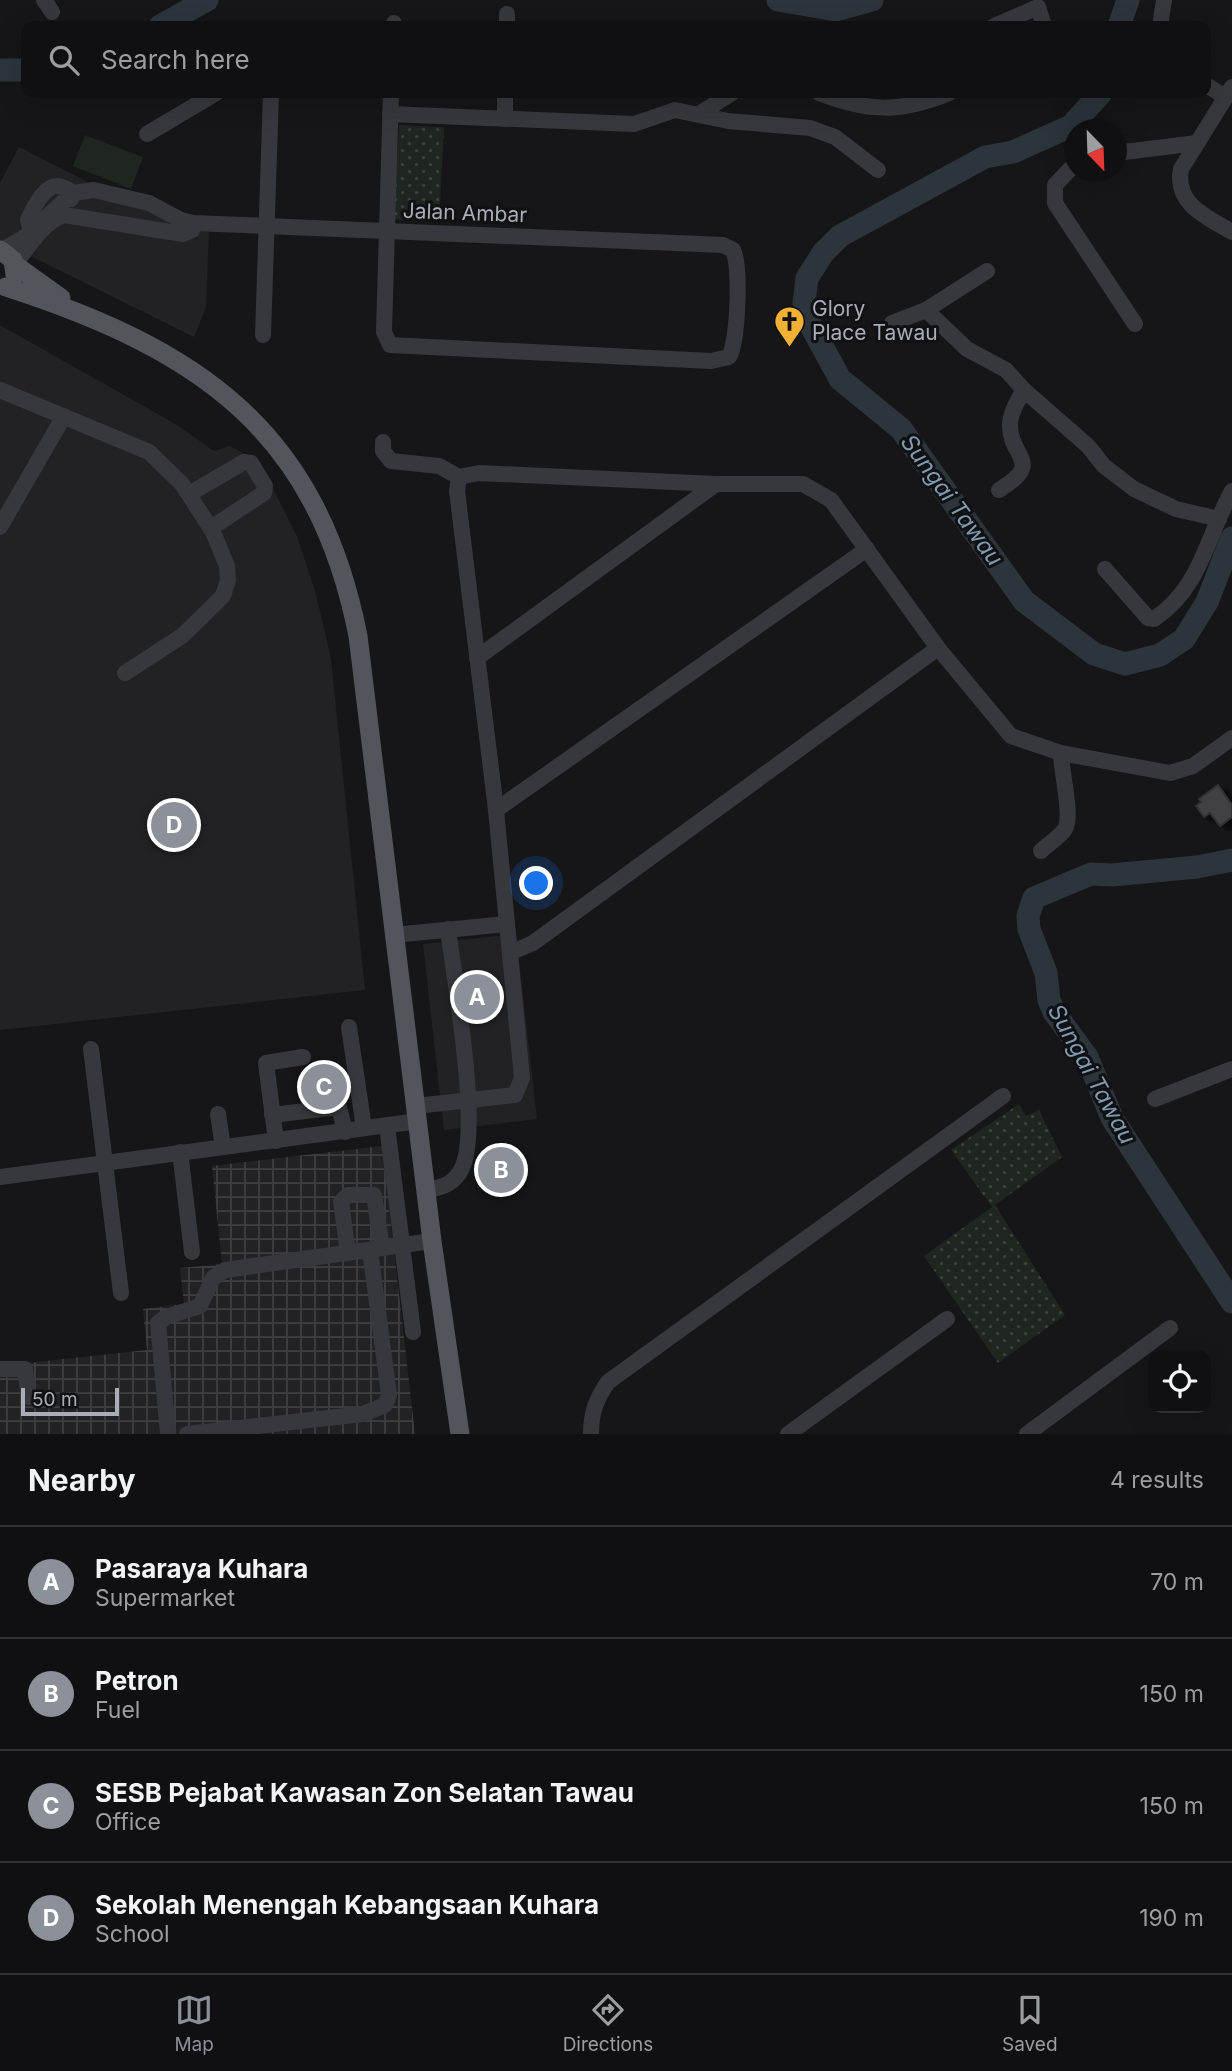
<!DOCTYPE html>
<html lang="en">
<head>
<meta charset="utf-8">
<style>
	body { margin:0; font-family:Inter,sans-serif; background:#1e1e20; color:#f1f3f6 }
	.controls { position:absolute; right:21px; bottom:21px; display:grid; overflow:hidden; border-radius:14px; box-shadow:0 7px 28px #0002 }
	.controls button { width:63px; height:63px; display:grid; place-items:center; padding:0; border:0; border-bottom:2px solid #303032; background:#101012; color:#f1f3f6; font:35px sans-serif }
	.compass { position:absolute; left:1064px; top:119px; width:63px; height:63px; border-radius:50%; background:#101012; box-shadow:0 7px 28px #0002; rotate:157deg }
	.scale { position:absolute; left:21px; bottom:18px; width:98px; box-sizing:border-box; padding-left:7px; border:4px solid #a8adb8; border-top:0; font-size:19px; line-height:24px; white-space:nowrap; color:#a8adb8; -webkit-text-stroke:5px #111113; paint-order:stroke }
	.you { position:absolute; left:537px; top:884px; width:24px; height:24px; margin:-18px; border:5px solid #fff; border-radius:50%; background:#1a73e8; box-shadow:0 0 0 10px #1a73e833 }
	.badge { display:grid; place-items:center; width:46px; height:46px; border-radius:50%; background:#8c9099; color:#fff; font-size:23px; font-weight:700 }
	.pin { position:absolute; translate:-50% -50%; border:4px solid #fff; box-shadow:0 2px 7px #0006 }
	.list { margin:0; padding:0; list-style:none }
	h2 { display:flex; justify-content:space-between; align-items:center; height:91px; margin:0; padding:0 28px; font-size:30px }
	h2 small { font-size:23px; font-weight:400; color:#9c9d9f }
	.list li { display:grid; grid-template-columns:46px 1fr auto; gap:21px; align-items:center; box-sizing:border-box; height:112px; padding:0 28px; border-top:2px solid #303032 }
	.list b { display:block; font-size:26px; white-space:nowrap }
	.list p { margin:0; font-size:23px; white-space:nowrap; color:#9c9d9f }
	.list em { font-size:23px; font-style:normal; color:#9c9d9f }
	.icon { flex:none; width:38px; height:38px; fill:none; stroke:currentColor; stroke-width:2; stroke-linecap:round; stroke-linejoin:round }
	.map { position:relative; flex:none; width:1232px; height:1434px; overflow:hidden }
	.search { position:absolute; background:#101012; box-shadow:0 7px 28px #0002; left:21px; right:21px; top:21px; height:77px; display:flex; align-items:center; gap:18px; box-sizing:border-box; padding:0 24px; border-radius:14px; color:#9c9d9f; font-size:26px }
	.sheet { height:539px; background:#101012 }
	nav { display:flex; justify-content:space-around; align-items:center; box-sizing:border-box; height:98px; border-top:2px solid #303032; background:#101012; font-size:19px; color:#9c9d9f }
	nav a { display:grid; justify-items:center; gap:4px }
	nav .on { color:#8c9099 }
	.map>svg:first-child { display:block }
	.built { fill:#222225 }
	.industrial { fill:url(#industrial-grid) }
	.grass { fill:#1e261f }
	.park { fill:url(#park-dots) }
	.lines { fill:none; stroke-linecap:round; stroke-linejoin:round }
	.river { stroke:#2c353c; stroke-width:23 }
	.building { fill:#404145; stroke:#303034; stroke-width:2; filter:url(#shadow) }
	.minor { stroke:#37383d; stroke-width:16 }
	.major { stroke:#53555c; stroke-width:19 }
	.labels { text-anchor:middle; stroke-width:6; stroke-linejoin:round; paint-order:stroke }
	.street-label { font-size:21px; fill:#a8adb8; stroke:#111113 }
	.poi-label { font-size:21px; fill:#a8adb8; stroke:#111113; text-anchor:start }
	.water-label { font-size:23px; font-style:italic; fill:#7f9bb3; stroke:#111113 }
</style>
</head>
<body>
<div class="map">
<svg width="1232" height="1434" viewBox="0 0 1232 1434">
	<defs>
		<pattern id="industrial-grid" width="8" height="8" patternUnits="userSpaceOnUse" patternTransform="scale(1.75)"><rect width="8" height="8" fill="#222225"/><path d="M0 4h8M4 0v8" fill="none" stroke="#3f3f43"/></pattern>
		<pattern id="park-dots" width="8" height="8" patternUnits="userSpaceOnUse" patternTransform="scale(1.75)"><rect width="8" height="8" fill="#1e261f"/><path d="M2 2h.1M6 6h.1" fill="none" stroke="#3c433d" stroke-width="1.8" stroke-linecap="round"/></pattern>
		<filter id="shadow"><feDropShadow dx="8" dy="4.5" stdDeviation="2" flood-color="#0009"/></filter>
	</defs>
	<rect width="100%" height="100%" fill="#161618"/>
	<g class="built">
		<path d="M19,147L92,184L209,231L206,307L194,337L0,241V183Z"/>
		<path d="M0,325L177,425L214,451L230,446L252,458L273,489L297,536L316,594L331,659L365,990L0,1030Z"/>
		<path d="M516,934L537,1119L444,1130L423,944Z"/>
	</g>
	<path class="industrial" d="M382,1146L415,1434H0V1366L147,1350L143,1309L184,1304L180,1268L222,1264L212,1166Z"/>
	<path class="grass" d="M85,135L143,157L131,189L73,166Z"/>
	<g class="park">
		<path d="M399,125L444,127L439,221L394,219Z"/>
		<path d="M1019,1104L1026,1116L1039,1110L1062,1157L995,1205L1065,1315L998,1363L924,1256L992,1207L951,1150Z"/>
	</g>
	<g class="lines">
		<g class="river">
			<path d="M778,0L836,10L872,0"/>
			<path d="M160,26L207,0"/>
			<path d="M1119,26L1128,0"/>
			<path d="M0,70H26"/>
			<path d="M1101,93L1071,126L1013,152L985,157L840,236L823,253L807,278L804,303L811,326L840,379L901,429L1024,601L1094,654L1125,664L1160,655L1184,639L1207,602L1232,538"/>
			<path d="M1232,860L1197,867L1112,875L1091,874L1034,898L1028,916L1029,929L1046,973L1049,1000L1054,1012L1087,1057L1112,1118L1232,1302"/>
		</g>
	</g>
	<path class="building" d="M1218,785L1232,805V817L1220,826L1210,813L1204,817L1196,806L1201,802L1199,799Z"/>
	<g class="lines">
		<g class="minor">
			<path d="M44,0L52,12"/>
			<path d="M393,26L394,23"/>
			<path d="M507,26V14"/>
			<path d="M994,26L1038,7L1044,26"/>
			<path d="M1160,26L1164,0"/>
			<path d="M1206,85L1226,97"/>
			<path d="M1232,87L1181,169C1174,204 1207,217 1232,232"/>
			<path d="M819,93C869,112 900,113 949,93"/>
			<path d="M390,114L634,124L675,110L728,121L810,128L835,137L878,170"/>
			<path d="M699,114L732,93"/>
			<path d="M505,119V93"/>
			<path d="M147,134L216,93"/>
			<path d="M1116,153L1197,143"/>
			<path d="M1074,165L1055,185V203L1135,324"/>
			<path d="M31,230L28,220C32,210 44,186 57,186C62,186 69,190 73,193L71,199"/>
			<path d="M1,251L25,237L73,193L94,190L149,203L181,220L193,223L723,245L733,250C741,266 738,342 729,357L711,361L390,345L384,332L391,93"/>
			<path d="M15,265C26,249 44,221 64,215L183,234L192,230L193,223"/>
			<path d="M926,310L967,349L1006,370L1024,390L1088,446L1104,466L1134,489L1176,509L1219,519"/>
			<path d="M892,323L926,310L987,271"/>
			<path d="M263,335L271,93"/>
			<path d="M0,390L149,452L182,484L213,532L227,566L228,580L223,596L182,636L125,673"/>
			<path d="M383,442V451L391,461L439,466L459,477L479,473L716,484H803L831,500L938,648L1011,736L1061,753L1170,773L1193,766L1232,738"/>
			<path d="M999,490C1045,462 1010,458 1010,426C1010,413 1017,402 1024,390"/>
			<path d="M189,494L244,462L251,463L265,486L264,493L211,528"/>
			<path d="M0,527L64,416"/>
			<path d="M1105,569L1148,618L1154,619C1201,588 1207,536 1232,491"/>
			<path d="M477,658L716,484"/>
			<path d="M496,810L867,549"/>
			<path d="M1041,851C1048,844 1060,837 1065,829C1073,816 1061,772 1061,753"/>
			<path d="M393,935L507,924"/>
			<path d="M510,953L533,943L938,648"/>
			<path d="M349,1027L364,1128"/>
			<path d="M91,1049L121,1293"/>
			<path d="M1155,1099L1232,1069"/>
			<path d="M416,1106L515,1095L522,1078L496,810L457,491L459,477"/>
			<path d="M218,1114L223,1147"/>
			<path d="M272,1115L339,1107L345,1132"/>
			<path d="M387,1126L413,1332"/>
			<path d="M276,1141L266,1063L303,1057"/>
			<path d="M180,1152L192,1252"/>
			<path d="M0,1177L418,1121"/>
			<path d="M426,1191C441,1187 453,1185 461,1170C482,1133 454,978 448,929"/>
			<path d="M348,1253L341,1202L348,1195H374L382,1248"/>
			<path d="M0,1369H25L29,1397"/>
			<path d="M168,1434L158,1323L166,1317L200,1306L213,1278L225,1270L432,1241"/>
			<path d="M187,1434L363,1414L385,1405L389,1395L370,1250"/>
			<path d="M591,1434C591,1413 596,1399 608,1382L1003,1096"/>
			<path d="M788,1434L947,1319"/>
			<path d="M1027,1434L1170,1328"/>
		</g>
		<g class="major">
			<path d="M0,250L13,260L15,275"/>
			<path d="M15,265L61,298"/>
			<path d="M6,287C197,349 317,428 358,636L432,1241L460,1434"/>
		</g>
	</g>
	<defs>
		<symbol id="church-pin" viewBox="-11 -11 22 30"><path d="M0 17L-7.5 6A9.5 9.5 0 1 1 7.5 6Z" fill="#f2b134" stroke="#111113"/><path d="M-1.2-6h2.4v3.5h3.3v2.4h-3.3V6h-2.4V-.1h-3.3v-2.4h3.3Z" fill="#111"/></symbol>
	</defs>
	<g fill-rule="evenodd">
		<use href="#church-pin" x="772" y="304" width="35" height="47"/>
	</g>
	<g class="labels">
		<g class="street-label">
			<text transform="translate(465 213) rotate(2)" y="7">Jalan Ambar</text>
		</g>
		<g class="poi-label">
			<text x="812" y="316">Glory<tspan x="812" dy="24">Place Tawau</tspan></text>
		</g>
		<g class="water-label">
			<text transform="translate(952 500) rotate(54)" y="8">Sungai Tawau</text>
			<text transform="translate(1092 1074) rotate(61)" y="8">Sungai Tawau</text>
		</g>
	</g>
</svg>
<div class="controls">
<button><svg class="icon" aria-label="locate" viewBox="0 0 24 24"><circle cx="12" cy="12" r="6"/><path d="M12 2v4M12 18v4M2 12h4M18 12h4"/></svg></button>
</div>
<svg class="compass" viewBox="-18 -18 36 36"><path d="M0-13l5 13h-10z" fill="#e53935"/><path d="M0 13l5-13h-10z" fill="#9c9d9f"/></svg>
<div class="scale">50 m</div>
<div class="you"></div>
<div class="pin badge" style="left:477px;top:997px">A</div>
<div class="pin badge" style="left:501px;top:1170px">B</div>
<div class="pin badge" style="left:324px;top:1087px">C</div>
<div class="pin badge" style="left:174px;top:825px">D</div>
<div class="search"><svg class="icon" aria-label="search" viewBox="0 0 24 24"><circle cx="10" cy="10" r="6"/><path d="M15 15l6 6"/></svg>Search here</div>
</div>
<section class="sheet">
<h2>Nearby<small>4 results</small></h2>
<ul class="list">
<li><span class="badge">A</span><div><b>Pasaraya Kuhara</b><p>Supermarket</p></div><em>70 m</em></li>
<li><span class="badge">B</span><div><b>Petron</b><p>Fuel</p></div><em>150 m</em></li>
<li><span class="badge">C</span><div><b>SESB Pejabat Kawasan Zon Selatan Tawau</b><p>Office</p></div><em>150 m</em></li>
<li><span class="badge">D</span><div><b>Sekolah Menengah Kebangsaan Kuhara</b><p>School</p></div><em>190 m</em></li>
</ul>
</section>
<nav>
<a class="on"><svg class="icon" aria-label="map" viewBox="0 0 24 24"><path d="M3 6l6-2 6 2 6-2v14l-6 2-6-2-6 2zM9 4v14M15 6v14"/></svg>Map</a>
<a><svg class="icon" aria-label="directions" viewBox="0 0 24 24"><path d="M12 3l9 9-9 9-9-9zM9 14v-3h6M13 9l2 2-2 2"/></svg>Directions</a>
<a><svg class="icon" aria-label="saved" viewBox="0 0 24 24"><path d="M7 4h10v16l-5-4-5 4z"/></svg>Saved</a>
</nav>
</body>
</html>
